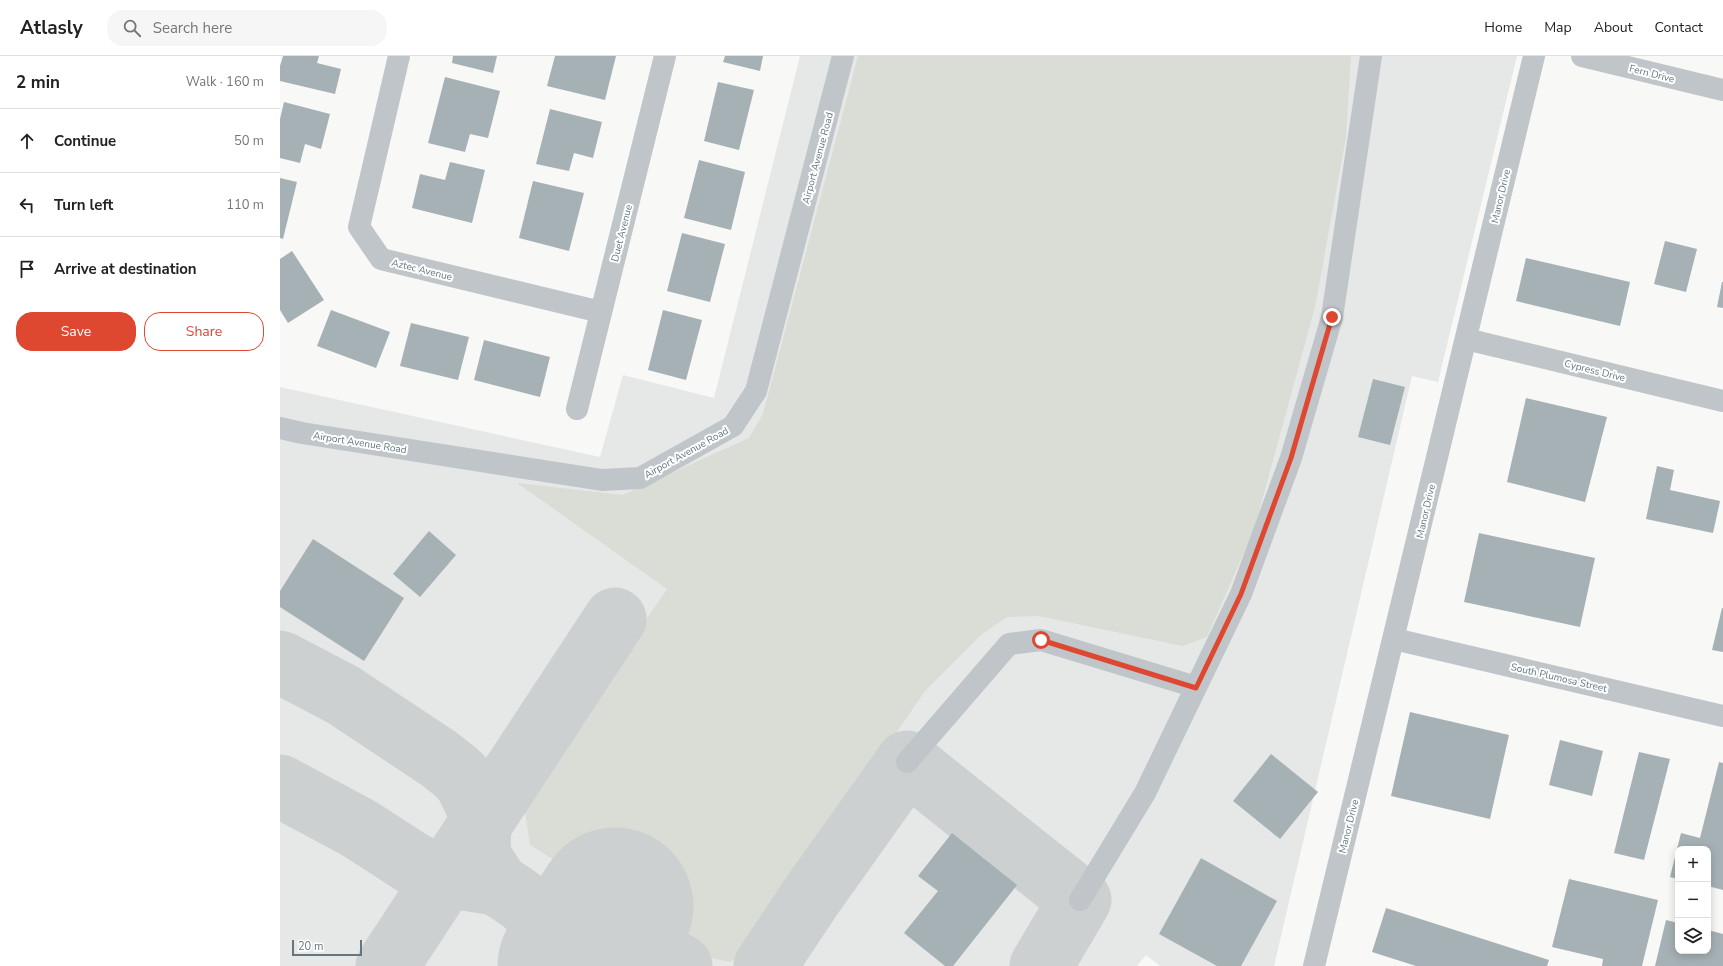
<!DOCTYPE html>
<html lang="en">
<head>
<meta charset="utf-8">
<style>
	body { margin:0; font-family:"Nunito Sans",sans-serif; background:#f6f6f6; color:#222 }
	.controls { position:absolute; right:12px; bottom:12px; display:grid; overflow:hidden; border-radius:8px; box-shadow:0 2px 10px #0003 }
	.controls button { width:36px; height:36px; display:grid; place-items:center; padding:0; border:0; border-bottom:1px solid #e0e0e0; background:#fff; color:#222; font:20px sans-serif }
	.scale { position:absolute; left:12px; bottom:10px; width:70px; box-sizing:border-box; padding-left:4px; border:2px solid #647780; border-top:0; font-size:11px; line-height:14px; white-space:nowrap; color:#647780; -webkit-text-stroke:3px #fff; paint-order:stroke }
	.stop { position:absolute; width:12px; height:12px; margin:-9px; border:3px solid #de4730; border-radius:50%; background:#fff }
	.stop.end { background:#de4730; border-color:#fff; box-shadow:0 1px 4px #0008 }
	.list { margin:0; padding:0; list-style:none }
	h2 { display:flex; justify-content:space-between; align-items:center; height:52px; margin:0; padding:0 16px; font-size:17px }
	h2 small { font-size:13px; font-weight:400; color:#767676 }
	.list li { display:grid; grid-template-columns:26px 1fr auto; gap:12px; align-items:center; box-sizing:border-box; height:64px; padding:0 16px; border-top:1px solid #e0e0e0 }
	.list b { display:block; font-size:15px; white-space:nowrap }
	.list em { font-size:13px; font-style:normal; color:#767676 }
	.actions { display:flex; gap:8px; padding:12px 16px }
	.actions a { flex:1; padding:9px 0; border:1px solid #de4730; border-radius:16px; text-align:center; font-size:14px; color:#de4730 }
	.actions .main { background:#de4730; color:#fff }
	.icon { flex:none; width:22px; height:22px; fill:none; stroke:currentColor; stroke-width:2; stroke-linecap:round; stroke-linejoin:round }
	.map { position:relative; flex:none; width:1443px; height:910px; overflow:hidden }
	header { display:flex; align-items:center; gap:24px; box-sizing:border-box; height:56px; padding:0 20px; background:#fff; border-bottom:1px solid #e0e0e0 }
	header strong { font-size:19px }
	nav { display:flex; gap:22px; margin-inline-start:auto; font-size:14px }
	.search { width:280px; height:36px; background:#f6f6f6; display:flex; align-items:center; gap:10px; box-sizing:border-box; padding:0 14px; border-radius:16px; color:#767676; font-size:15px }
	main { display:flex }
	aside { flex:1; background:#fff }
	.map>svg:first-child { display:block }
	.built { fill:#e6e8e7 }
	.green { fill:#d9ddd5 }
	.lines { fill:none; stroke-linecap:round; stroke-linejoin:round }
	.taxiway { stroke:#ccd0d1; stroke-width:63 }
	.runway { stroke:#ccd0d1; stroke-width:157 }
	.building { fill:#a6b1b5 }
	.minor { stroke:#bfc5c8; stroke-width:22 }
	.route { stroke:#de4730; stroke-width:5 }
	.labels { text-anchor:middle; stroke-width:4; stroke-linejoin:round; paint-order:stroke }
	.street-label { font-size:10px; fill:#647780; stroke:#fff }
</style>
</head>
<body>
<header>
<strong>Atlasly</strong>
<div class="search"><svg class="icon" aria-label="search" viewBox="0 0 24 24"><circle cx="10" cy="10" r="6"/><path d="M15 15l6 6"/></svg>Search here</div>
<nav><a>Home</a><a>Map</a><a>About</a><a>Contact</a></nav>
</header>
<main>
<aside>
<h2>2 min<small>Walk · 160 m</small></h2>
<ul class="list">
<li><svg class="icon" aria-label="ahead" viewBox="0 0 24 24"><path d="M12 20V5M6 11l6-6 6 6"/></svg><div><b>Continue</b></div><em>50 m</em></li>
<li><svg class="icon" aria-label="left" viewBox="0 0 24 24"><path d="M17 20v-9H6M10 6l-5 5 5 5"/></svg><div><b>Turn left</b></div><em>110 m</em></li>
<li><svg class="icon" aria-label="arrive" viewBox="0 0 24 24"><path d="M6 21V4h12l-3 4 3 4H6"/></svg><div><b>Arrive at destination</b></div></li>
</ul>
<div class="actions"><a class="main">Save</a><a>Share</a></div>
</aside>
<div class="map">
<svg width="1443" height="910" viewBox="0 0 1443 910">
	<rect width="100%" height="100%" fill="#f8f8f6"/>
	<path class="built" d="M520,0H1237L1158,326L1132,320L994,910H880L866,899L857,910H0V331L320,401L343,319L434,342Z"/>
	<path class="green" d="M578,0H1071L1066,81L1035,251L974,474L927,581L903,590L758,560L727,561L702,578L645,635L464,899L450,906L431,902L250,789L243,742L387,533L237,427L343,439L469,382L483,358Z"/>
	<g class="lines">
		<g class="taxiway">
			<path d="M0,606L63,639L158,702L176,716L185,725L199,754L200,768L199,790L201,803L219,830"/>
			<path d="M0,730L80,773L134,808L153,816L166,820L208,827"/>
			<path d="M183,809C208,824 236,837 257,858C270,872 277,892 283,910"/>
			<path d="M107,910L335,563"/>
			<path d="M303,910L316,897L347,892L371,895L389,903L401,910"/>
			<path d="M485,910L531,841L627,706L800,844L761,910"/>
		</g>
		<path class="runway" d="M296,910L335,850"/>
	</g>
	<g class="building">
		<path d="M3,0H39L37,7L61,13L55,38L0,25V10Z"/>
		<path d="M173,0H217L213,17L172,7Z"/>
		<path d="M275,0H336L325,44L267,30Z"/>
		<path d="M445,0H483L480,15L443,6Z"/>
		<path d="M165,21L220,35L208,82L190,78L185,96L148,87Z"/>
		<path d="M438,26L474,34L459,94L424,85Z"/>
		<path d="M4,46L50,58L41,93L25,88L20,107L0,102V63Z"/>
		<path d="M270,53L322,66L313,102L294,97L289,115L256,108Z"/>
		<path d="M419,104L465,116L451,174L404,162Z"/>
		<path d="M170,106L205,114L192,167L132,152L140,118L165,124Z"/>
		<path d="M0,122L17,126L3,183L0,182Z"/>
		<path d="M253,125L304,137L289,195L239,182Z"/>
		<path d="M402,177L445,188L430,246L387,235Z"/>
		<path d="M1385,185L1417,193L1406,236L1374,228Z"/>
		<path d="M12,195L44,244L8,267L0,254V203Z"/>
		<path d="M1246,202L1350,226L1340,270L1236,245Z"/>
		<path d="M1442,226H1443V252L1437,251Z"/>
		<path d="M51,254L110,276L96,312L37,290Z"/>
		<path d="M383,254L422,264L406,324L368,314Z"/>
		<path d="M131,267L189,281L178,324L120,310Z"/>
		<path d="M204,284L270,301L260,341L194,324Z"/>
		<path d="M1093,323L1125,331L1110,389L1078,381Z"/>
		<path d="M1246,342L1327,361L1305,446L1227,426Z"/>
		<path d="M1377,410L1394,414L1390,434L1440,445L1433,477L1366,463Z"/>
		<path d="M149,475L176,499L140,541L113,518Z"/>
		<path d="M1199,477L1315,502L1300,571L1184,546Z"/>
		<path d="M33,483L124,542L84,605L0,551V535Z"/>
		<path d="M1442,552H1443V596L1432,594Z"/>
		<path d="M1130,656L1229,679L1210,763L1111,740Z"/>
		<path d="M1280,684L1323,695L1312,740L1269,729Z"/>
		<path d="M1359,696L1390,703L1364,804L1334,797Z"/>
		<path d="M991,698L1038,736L1000,783L953,745Z"/>
		<path d="M1439,706L1443,707V834L1428,830V793H1398V823L1390,821L1401,777L1420,782Z"/>
		<path d="M672,777L737,829L673,910H665L624,877L658,835L638,820Z"/>
		<path d="M921,802L997,845L961,910H937L879,878Z"/>
		<path d="M1289,823L1378,844L1362,910H1322L1323,903L1272,891Z"/>
		<path d="M1106,852L1269,904L1267,910H1136L1092,896Z"/>
		<path d="M1386,864L1398,867V895H1428V874L1443,878V910H1375Z"/>
	</g>
	<g class="lines">
		<g class="minor">
			<path d="M119,0L79,171L101,203L321,256"/>
			<path d="M1302,0L1443,34"/>
			<path d="M1186,283L1443,345"/>
			<path d="M297,353L385,0"/>
			<path d="M0,372L22,377L322,424L360,422L453,370L476,335L563,0"/>
			<path d="M1114,583L1443,660"/>
			<path d="M627,706L729,588L761,584L916,631"/>
			<path d="M800,844L865,737L961,538L1011,402L1052,261L1091,0"/>
			<path d="M1034,910L1254,0"/>
		</g>
	</g>
	<g class="lines">
		<path class="route" d="M761,584L916,632L961,538L1011,402L1052,261"/>
	</g>
	<g class="labels">
		<g class="street-label">
			<text transform="translate(1372 17) rotate(14)" y="4">Fern Drive</text>
			<text transform="translate(537 102) rotate(-75)" y="4">Airport Avenue Road</text>
			<text transform="translate(1220 140) rotate(-77)" y="4">Manor Drive</text>
			<text transform="translate(341 177) rotate(-76)" y="4">Duet Avenue</text>
			<text transform="translate(142 213) rotate(14)" y="4">Aztec Avenue</text>
			<text transform="translate(1315 314) rotate(14)" y="4">Cypress Drive</text>
			<text transform="translate(80 386) rotate(9)" y="4">Airport Avenue Road</text>
			<text transform="translate(406 396) rotate(-29)" y="4">Airport Avenue Road</text>
			<text transform="translate(1145 455) rotate(-77)" y="4">Manor Drive</text>
			<text transform="translate(1279 621) rotate(13)" y="4">South Plumosa Street</text>
			<text transform="translate(1068 770) rotate(-76)" y="4">Manor Drive</text>
		</g>
	</g>
</svg>
<div class="controls">
<button>+</button>
<button>−</button>
<button><svg class="icon" aria-label="layers" viewBox="0 0 24 24"><path d="M12 4l9 5-9 5-9-5zM3 14l9 5 9-5"/></svg></button>
</div>
<div class="scale">20 m</div>
<div class="stop" style="left:761px;top:584px"></div>
<div class="stop end" style="left:1052px;top:261px"></div>
</div>
</main>
</body>
</html>
